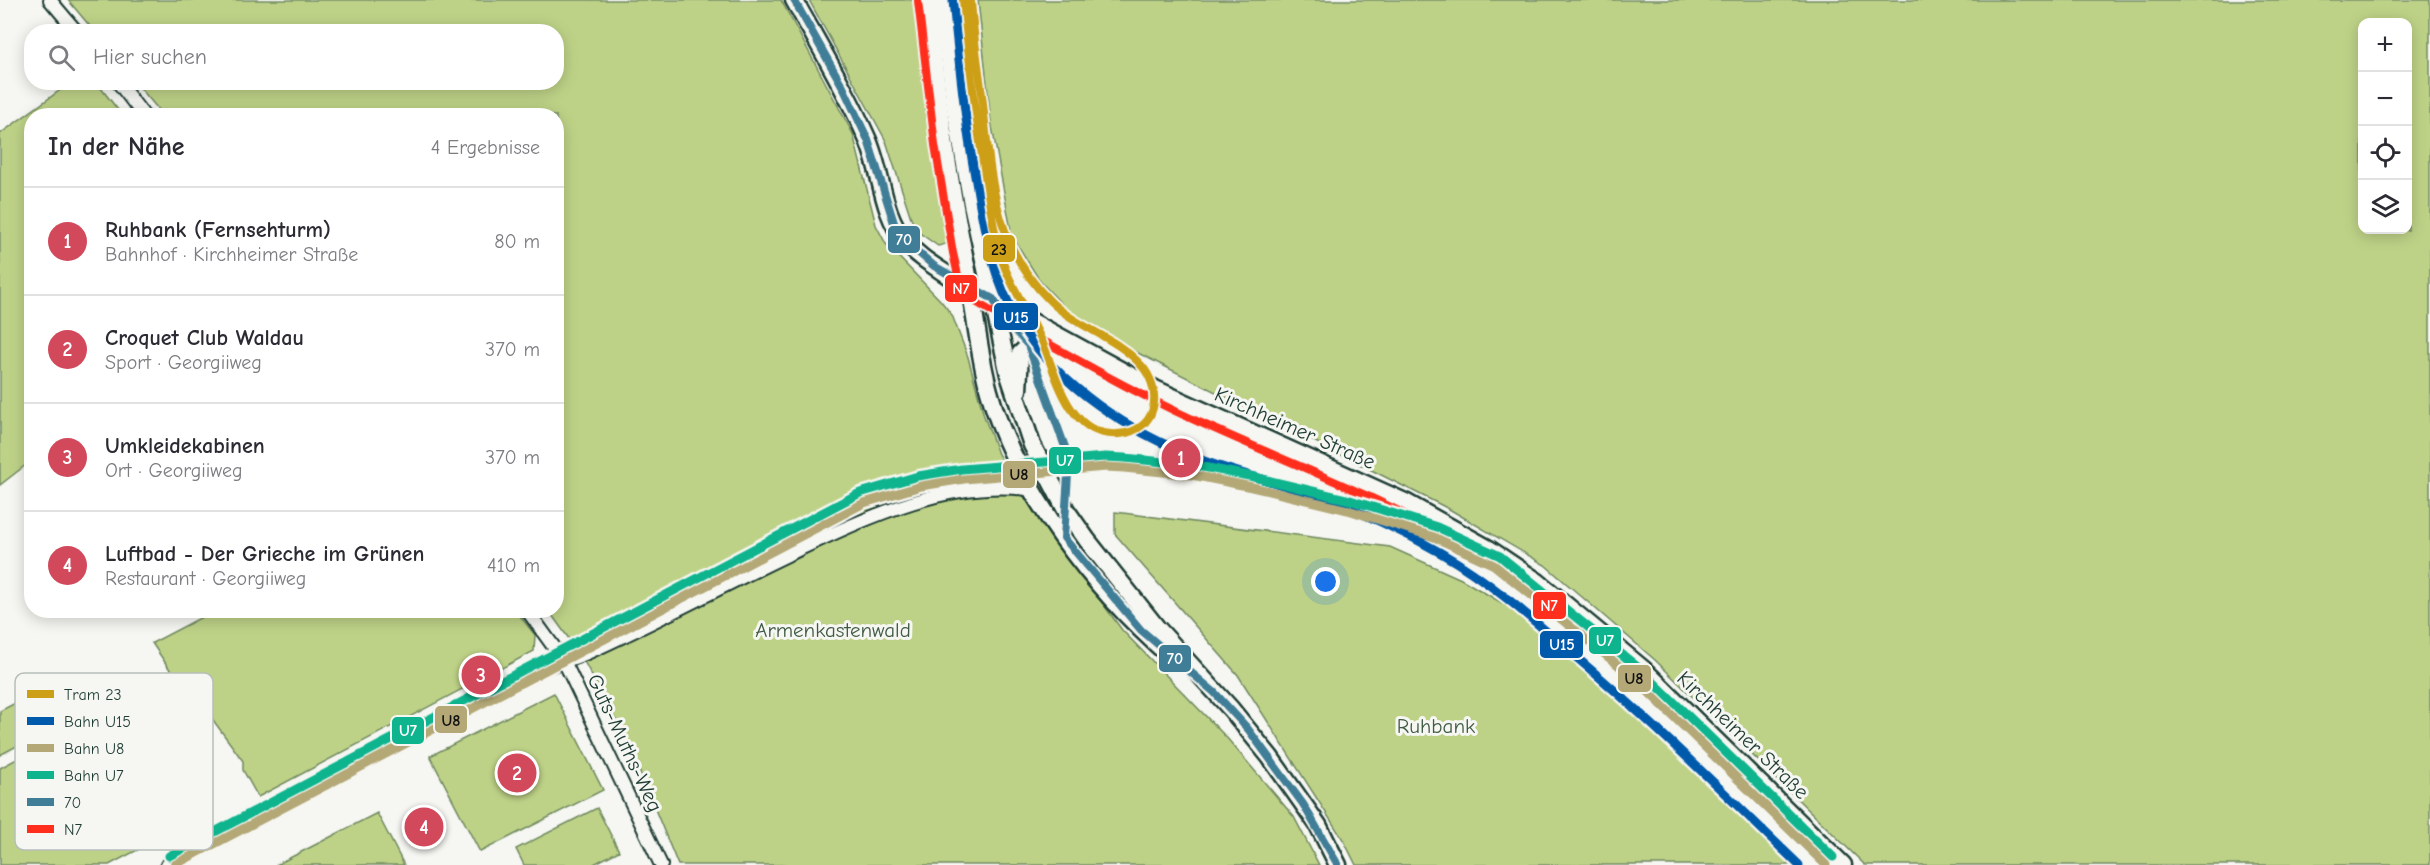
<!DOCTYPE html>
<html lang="de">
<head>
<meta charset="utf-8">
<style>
	body { margin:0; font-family:"Comic Neue",sans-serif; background:#f7f7f7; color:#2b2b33 }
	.controls { position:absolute; right:18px; top:18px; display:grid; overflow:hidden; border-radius:12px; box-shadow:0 3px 15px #0003 }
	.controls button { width:54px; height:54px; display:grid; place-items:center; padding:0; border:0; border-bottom:2px solid #e1e1e2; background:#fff; color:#2b2b33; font:30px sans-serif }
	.you { position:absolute; left:1326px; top:582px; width:21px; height:21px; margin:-15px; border:4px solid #fff; border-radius:50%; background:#1a73e8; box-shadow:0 0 0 9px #1a73e833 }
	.badge { display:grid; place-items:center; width:39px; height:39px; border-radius:50%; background:#d1495b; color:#fff; font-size:20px; font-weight:700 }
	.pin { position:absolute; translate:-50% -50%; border:3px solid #fff; box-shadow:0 2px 6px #0006 }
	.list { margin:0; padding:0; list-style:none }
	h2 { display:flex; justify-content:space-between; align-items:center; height:78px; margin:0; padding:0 24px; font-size:26px }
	h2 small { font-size:20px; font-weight:400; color:#7c7c81 }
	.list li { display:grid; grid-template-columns:39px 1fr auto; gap:18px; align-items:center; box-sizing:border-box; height:108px; padding:0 24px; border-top:2px solid #e1e1e2 }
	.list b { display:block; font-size:22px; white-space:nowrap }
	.list p { margin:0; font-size:20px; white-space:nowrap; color:#7c7c81 }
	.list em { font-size:20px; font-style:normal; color:#7c7c81 }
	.icon { flex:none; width:33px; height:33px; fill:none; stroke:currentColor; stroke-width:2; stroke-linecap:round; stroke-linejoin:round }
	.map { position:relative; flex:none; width:2430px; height:865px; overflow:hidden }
	.search { position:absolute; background:#fff; box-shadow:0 3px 15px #0003; left:24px; top:24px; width:540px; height:66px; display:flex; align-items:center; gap:15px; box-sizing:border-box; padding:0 21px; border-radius:24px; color:#7c7c81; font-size:22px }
	.panel { position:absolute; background:#fff; box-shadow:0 3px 15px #0003; left:24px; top:108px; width:540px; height:510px; border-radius:24px }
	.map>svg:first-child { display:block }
	.green { fill:#bed287; stroke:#6e885e; stroke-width:1.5; fill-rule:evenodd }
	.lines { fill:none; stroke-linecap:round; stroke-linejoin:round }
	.minor-casing { stroke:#1f3d34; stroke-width:16 }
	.secondary-casing { stroke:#1f3d34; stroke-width:21 }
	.minor { stroke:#f6f6f2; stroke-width:12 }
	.secondary { stroke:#f6f6f2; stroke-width:16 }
	.bus-1-casing { stroke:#f6f6f2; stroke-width:12 }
	.bus-2-casing { stroke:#f6f6f2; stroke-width:12 }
	.bus-1 { stroke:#407e98; stroke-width:8 }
	.bus-2 { stroke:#ff2e1d; stroke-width:8 }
	.rail-1-casing { stroke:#f6f6f2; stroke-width:14 }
	.rail-2-casing { stroke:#f6f6f2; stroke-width:14 }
	.rail-3-casing { stroke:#f6f6f2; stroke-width:14 }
	.rail-1 { stroke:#005aab; stroke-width:9 }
	.rail-2 { stroke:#b3a876; stroke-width:9 }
	.rail-3 { stroke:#0eb48d; stroke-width:9 }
	.tram-1-casing { stroke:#f6f6f2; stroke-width:12 }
	.tram-1 { stroke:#cd9f17; stroke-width:8 }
	.labels { text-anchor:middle; stroke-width:6; stroke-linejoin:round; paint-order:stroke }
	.street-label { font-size:21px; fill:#1f3d34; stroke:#f6f6f2 }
	.park-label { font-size:21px; fill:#3f5b45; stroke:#f6f6f2 }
	.key { fill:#f6f6f2; stroke:#b6beb9; stroke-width:1.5 }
	.key-label { font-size:16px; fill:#1f3d34 }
	.line-badge { stroke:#f6f6f2; stroke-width:2 }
	.badge-label { font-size:16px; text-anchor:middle; font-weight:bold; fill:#fff }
	.pale-badge-label { font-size:16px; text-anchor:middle; font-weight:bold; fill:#111 }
</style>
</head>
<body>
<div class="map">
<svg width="2430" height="865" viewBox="0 0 2430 865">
	<rect width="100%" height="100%" fill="#f6f6f2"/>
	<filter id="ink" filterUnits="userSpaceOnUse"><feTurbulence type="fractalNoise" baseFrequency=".0167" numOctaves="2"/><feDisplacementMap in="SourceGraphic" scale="12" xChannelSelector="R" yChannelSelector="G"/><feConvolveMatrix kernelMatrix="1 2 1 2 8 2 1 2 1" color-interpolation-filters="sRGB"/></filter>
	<g filter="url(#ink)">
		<g class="green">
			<path d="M68,0H781L853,134L876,225L886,244L941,301L952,315L968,357L984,416L998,454L1035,511L1122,630L1226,737L1294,817L1319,865H678L626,739L580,654L549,611L556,610V116L163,115L136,83L556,82V32L94,31Z"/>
			<path d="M809,0H914L925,90L948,237L946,244L938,246L921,234L913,224L886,141Z"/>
			<path d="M978,0H2430V865H1865L1655,660L1545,565L1449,509L1134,351L1073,316L1040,281L1012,236L991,121ZM2362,22H2408V230H2362Z"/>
			<path d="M70,83H97L122,115L32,116L31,461L0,485V134Z"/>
			<path d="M1115,512L1390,547L1461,579L1519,613L1625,692L1804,865H1356L1344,841L1238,675L1115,534Z"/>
			<path d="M198,611H516L535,635L534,651L258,797L243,770V761L205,709L183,689L152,643L202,617Z"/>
			<path d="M554,693L603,790L480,852L430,756Z"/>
			<path d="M29,696L47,730L0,755V711Z"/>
			<path d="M81,725L145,846L109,865H0V768Z"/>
			<path d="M597,808L619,851L592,865H524L516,849Z"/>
			<path d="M377,813L404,865H276Z"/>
		</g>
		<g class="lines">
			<defs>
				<g id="minor">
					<path d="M50,0L77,32"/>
					<path d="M118,82L144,116"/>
					<path d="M527,610L564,661L661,865"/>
					<path d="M167,865L544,668C558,663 573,659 587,653C654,623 720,587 787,555C860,521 950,476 1033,490"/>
				</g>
				<g id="secondary">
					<path d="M794,0C819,45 846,90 867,138C882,171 881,212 905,241C918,257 936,267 952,278L1155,389L1405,502L1489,549L1538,582L1643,669L1843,865"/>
					<path d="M928,0C935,90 949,181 967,270C975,310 978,351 989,391C1016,490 1095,591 1171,657"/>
					<path d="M942,0L955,107L972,204L1009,375L1032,445L1066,510L1087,540L1157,628L1231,709L1270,757L1318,825L1338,865"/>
					<path d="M1018,390L1020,354L1036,339L1057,336"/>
				</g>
			</defs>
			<use href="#minor" class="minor-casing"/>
			<use href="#secondary" class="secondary-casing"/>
			<use href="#minor" class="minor"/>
			<use href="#secondary" class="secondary"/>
			<defs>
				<path id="bus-1" d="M794,0L843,87L868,140L894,223L905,241L934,266L993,299L1009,324L1028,345L1069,458L1064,538L1141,630L1214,692L1248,729L1303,804L1338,865"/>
				<path id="bus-2" d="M918,1L935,145L953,253L962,293C985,309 1011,322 1035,336C1095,370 1154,403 1217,430C1295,465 1377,496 1451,539C1596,624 1710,748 1828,865"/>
			</defs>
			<use href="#bus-1" class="bus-1-casing"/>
			<use href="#bus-2" class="bus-2-casing"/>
			<use href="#bus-1" class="bus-1"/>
			<use href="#bus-2" class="bus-2"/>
			<defs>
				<path id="rail-1" d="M953,1C959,62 965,122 976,182C984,231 993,281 1020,324C1060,388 1130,432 1199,459C1229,471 1261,478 1292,488C1344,504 1394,526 1441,553C1488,580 1529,616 1570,652C1650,719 1724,793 1799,865"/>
				<path id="rail-2" d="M174,865L864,503L921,486L964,479L1106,467L1124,468L1192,475L1252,487L1348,510L1434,537L1494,565L1633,677L1826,865"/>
				<path id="rail-3" d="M169,856L860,493L918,476L962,469L1105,457L1125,458L1193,465L1254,477L1350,500L1437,527L1500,556L1640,669L1833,857"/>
			</defs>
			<use href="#rail-1" class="rail-1-casing"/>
			<use href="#rail-2" class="rail-2-casing"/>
			<use href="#rail-3" class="rail-3-casing"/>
			<use href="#rail-1" class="rail-1"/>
			<use href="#rail-2" class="rail-2"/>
			<use href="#rail-3" class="rail-3"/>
			<defs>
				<path id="tram-1" d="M963,0C969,60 976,121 986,181C990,207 994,234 1002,260C1012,290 1032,316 1044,346C1058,381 1072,444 1126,433C1160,425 1161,387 1141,365C1116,337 1076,327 1050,301C991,243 991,172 982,95C978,64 973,32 971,0"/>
			</defs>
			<use href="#tram-1" class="tram-1-casing"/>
			<use href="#tram-1" class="tram-1"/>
		</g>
	</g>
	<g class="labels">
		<g class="street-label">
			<text transform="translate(1295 428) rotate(24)" y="7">Kirchheimer Straße</text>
			<text transform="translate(1743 735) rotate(44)" y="7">Kirchheimer Straße</text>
			<text transform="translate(625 743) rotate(65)" y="7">Guts-Muths-Weg</text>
		</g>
		<g class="park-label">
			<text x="833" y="637">Armenkastenwald</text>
			<text x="1436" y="733">Ruhbank</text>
		</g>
	</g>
	<rect x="15" y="673" width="198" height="177" rx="9" class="key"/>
	<rect x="27" y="690" width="27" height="8" fill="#cd9f17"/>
	<rect x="27" y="717" width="27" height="8" fill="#005aab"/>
	<rect x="27" y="744" width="27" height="8" fill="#b3a876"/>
	<rect x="27" y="771" width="27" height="8" fill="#0eb48d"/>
	<rect x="27" y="798" width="27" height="8" fill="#407e98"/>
	<rect x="27" y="825" width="27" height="8" fill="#ff2e1d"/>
	<g class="key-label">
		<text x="64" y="700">Tram 23</text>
		<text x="64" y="727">Bahn U15</text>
		<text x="64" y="754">Bahn U8</text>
		<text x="64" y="781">Bahn U7</text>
		<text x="64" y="808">70</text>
		<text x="64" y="835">N7</text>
	</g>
	<g class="line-badge">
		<rect x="887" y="225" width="34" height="29" rx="6" fill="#407e98"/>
		<rect x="982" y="234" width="34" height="29" rx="6" fill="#cd9f17"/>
		<rect x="944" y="274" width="34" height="29" rx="6" fill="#ff2e1d"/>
		<rect x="993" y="302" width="46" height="29" rx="6" fill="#005aab"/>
		<rect x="1048" y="446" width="34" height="29" rx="6" fill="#0eb48d"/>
		<rect x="1002" y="460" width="34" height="29" rx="6" fill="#b3a876"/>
		<rect x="1532" y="591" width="35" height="29" rx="6" fill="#ff2e1d"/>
		<rect x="1588" y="626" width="34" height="29" rx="6" fill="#0eb48d"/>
		<rect x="1539" y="630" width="45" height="29" rx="6" fill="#005aab"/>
		<rect x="1158" y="644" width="34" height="29" rx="6" fill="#407e98"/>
		<rect x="1617" y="664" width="35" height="29" rx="6" fill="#b3a876"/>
		<rect x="434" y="705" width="34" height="29" rx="6" fill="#b3a876"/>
		<rect x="391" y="716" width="34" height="29" rx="6" fill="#0eb48d"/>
	</g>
	<g class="badge-label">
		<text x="904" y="245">70</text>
		<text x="961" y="294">N7</text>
		<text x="1016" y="323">U15</text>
		<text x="1065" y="466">U7</text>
		<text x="1549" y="611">N7</text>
		<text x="1605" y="646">U7</text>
		<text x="1562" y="650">U15</text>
		<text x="1175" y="664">70</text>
		<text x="408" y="736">U7</text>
	</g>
	<g class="pale-badge-label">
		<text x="999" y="255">23</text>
		<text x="1019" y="480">U8</text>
		<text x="1634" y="684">U8</text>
		<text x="451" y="726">U8</text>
	</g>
</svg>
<div class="controls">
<button>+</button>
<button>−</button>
<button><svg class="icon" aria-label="locate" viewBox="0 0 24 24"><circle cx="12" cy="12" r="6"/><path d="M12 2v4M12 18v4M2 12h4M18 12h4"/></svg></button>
<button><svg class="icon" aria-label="layers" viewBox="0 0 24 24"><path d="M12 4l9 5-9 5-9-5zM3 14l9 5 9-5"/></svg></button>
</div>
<div class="you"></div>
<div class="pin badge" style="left:1181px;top:458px">1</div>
<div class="pin badge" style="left:517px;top:773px">2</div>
<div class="pin badge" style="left:481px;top:675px">3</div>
<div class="pin badge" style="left:424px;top:827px">4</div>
<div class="search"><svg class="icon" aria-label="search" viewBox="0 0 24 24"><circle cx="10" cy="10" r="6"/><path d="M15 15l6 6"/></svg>Hier suchen</div>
<section class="panel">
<h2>In der Nähe<small>4 Ergebnisse</small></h2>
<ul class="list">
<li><span class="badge">1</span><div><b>Ruhbank (Fernsehturm)</b><p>Bahnhof · Kirchheimer Straße</p></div><em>80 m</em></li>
<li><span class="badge">2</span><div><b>Croquet Club Waldau</b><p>Sport · Georgiiweg</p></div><em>370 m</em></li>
<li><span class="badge">3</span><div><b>Umkleidekabinen</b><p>Ort · Georgiiweg</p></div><em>370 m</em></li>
<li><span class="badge">4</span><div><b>Luftbad - Der Grieche im Grünen</b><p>Restaurant · Georgiiweg</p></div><em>410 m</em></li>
</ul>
</section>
</div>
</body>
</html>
